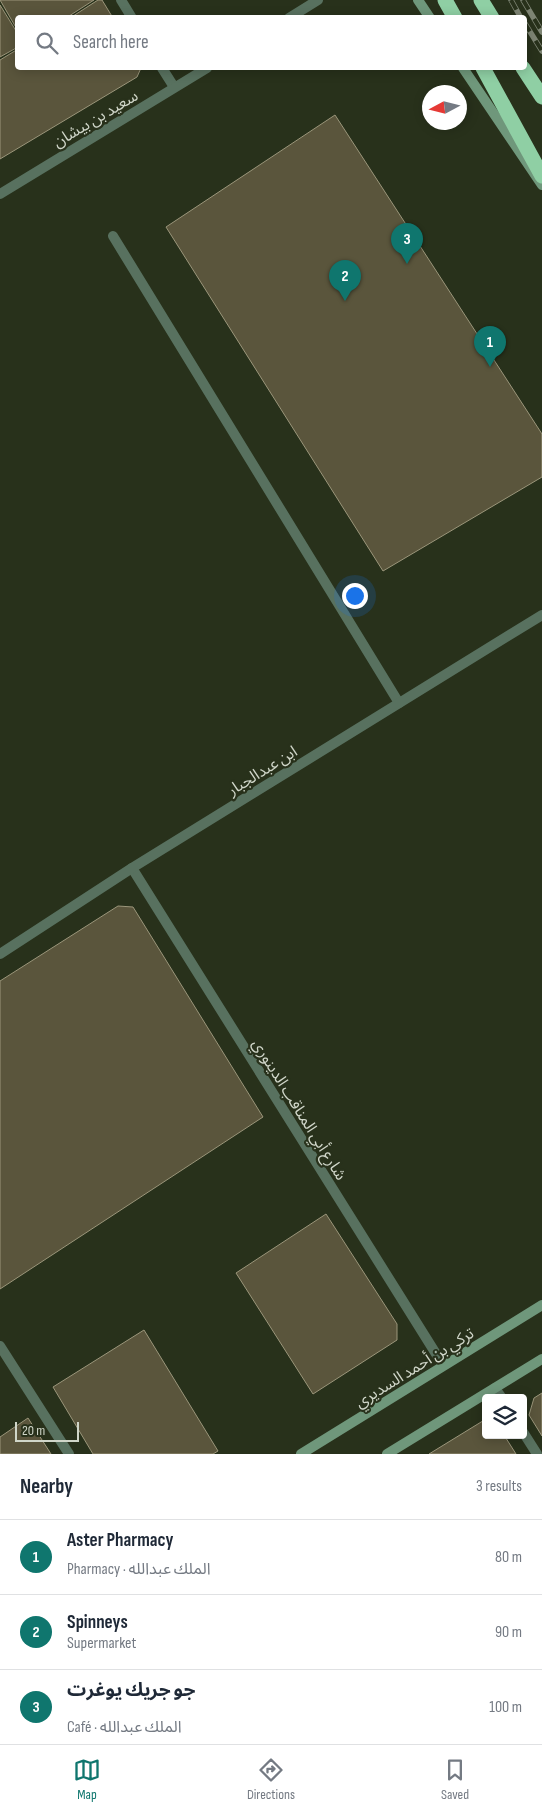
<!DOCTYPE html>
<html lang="en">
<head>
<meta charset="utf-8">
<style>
	body { margin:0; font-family:"Sofia Sans Condensed","Noto Sans Arabic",sans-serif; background:#f2f2f3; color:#1f2937 }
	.controls { position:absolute; right:15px; bottom:15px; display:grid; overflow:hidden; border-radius:5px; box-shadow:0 2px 12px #0003 }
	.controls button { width:45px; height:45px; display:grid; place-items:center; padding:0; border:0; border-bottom:1px solid #e0e1e3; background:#fff; color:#1f2937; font:25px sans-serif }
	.compass { position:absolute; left:422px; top:85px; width:45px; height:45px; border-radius:50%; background:#fff; box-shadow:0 2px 12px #0003; rotate:263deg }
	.scale { position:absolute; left:15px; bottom:12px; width:64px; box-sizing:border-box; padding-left:5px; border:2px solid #d0d6c9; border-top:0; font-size:14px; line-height:18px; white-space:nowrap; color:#d0d6c9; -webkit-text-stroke:4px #28311b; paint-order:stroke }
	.you { position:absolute; left:354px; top:595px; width:18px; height:18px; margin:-12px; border:4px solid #fff; border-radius:50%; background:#1a73e8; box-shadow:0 0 0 8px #1a73e833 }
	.badge { display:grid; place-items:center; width:32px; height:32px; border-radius:50%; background:#0f766e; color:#fff; font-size:16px; font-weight:700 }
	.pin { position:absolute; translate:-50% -41px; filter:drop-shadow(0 1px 2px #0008) }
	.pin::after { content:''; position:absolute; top:26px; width:18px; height:15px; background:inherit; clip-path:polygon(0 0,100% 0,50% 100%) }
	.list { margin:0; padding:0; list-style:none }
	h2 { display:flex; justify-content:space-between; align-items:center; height:65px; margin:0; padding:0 20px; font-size:21px }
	h2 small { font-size:16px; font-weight:400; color:#747a83 }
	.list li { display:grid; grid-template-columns:32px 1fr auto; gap:15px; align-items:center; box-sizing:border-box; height:75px; padding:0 20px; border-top:1px solid #e0e1e3 }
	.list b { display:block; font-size:19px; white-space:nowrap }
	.list p { margin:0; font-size:16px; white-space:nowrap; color:#747a83 }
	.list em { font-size:16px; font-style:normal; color:#747a83 }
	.icon { flex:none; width:28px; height:28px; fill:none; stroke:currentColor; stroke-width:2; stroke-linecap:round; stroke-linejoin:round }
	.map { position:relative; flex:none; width:542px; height:1454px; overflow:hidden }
	.search { position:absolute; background:#fff; box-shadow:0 2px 12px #0003; left:15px; right:15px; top:15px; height:55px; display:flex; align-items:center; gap:12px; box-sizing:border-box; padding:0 18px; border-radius:5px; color:#747a83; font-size:19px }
	.sheet { height:290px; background:#fff }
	nav { display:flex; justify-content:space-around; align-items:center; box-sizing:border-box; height:70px; border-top:1px solid #e0e1e3; background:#fff; font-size:14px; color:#747a83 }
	nav a { display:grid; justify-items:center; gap:2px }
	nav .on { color:#0f766e }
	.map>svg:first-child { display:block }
	.building { fill:#5a553c; stroke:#9b967b }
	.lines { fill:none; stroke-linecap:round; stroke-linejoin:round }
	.street { stroke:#58715f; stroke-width:10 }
	.secondary { stroke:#6f977b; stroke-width:10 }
	.highway { stroke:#8fcfa4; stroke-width:15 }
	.rail-casing { stroke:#7e8574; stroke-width:5.5 }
	.rail { stroke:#28311b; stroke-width:4; stroke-dasharray:11; stroke-linecap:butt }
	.labels { text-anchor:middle; stroke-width:4.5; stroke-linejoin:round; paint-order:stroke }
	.street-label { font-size:16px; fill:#d0d6c9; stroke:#28311b }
</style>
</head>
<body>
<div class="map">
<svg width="542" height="1454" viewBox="0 0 542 1454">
	<rect width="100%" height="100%" fill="#28311b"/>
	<g class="building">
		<path d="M0,0H94L66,18H18V31Z"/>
		<path d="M98,0H102L113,18H70Z"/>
		<path d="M0,5L18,34V47L0,57Z"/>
		<path d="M18,49V68H141L137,77L0,159V60Z"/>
		<path d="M335,115L542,434V477L383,571L166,227Z"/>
		<path d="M118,906L133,907L263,1117L0,1289V981Z"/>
		<path d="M326,1214L397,1324V1340L313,1394L236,1273Z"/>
		<path d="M144,1330L218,1451L213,1454H93L53,1387Z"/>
		<path d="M542,1393V1436L529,1415L534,1398Z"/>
		<path d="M28,1418L51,1454H0V1437Z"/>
		<path d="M486,1419V1435H504L516,1454H429Z"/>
	</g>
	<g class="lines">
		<g class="street">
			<path d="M121,0L132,18"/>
			<path d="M289,18L318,0"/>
			<path d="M162,68L174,87"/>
			<path d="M0,194L207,68"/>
			<path d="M113,236L399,703"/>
			<path d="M132,868L443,1365"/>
			<path d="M0,954L132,868L542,615"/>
			<path d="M0,1346L69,1454"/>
			<path d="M495,1388L502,1398"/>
			<path d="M523,1432L537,1454"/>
		</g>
		<g class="secondary">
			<path d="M418,0L430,18"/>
			<path d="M463,68L542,185"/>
			<path d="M301,1454L542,1305"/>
			<path d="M387,1454L542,1359"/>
		</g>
		<g class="highway">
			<path d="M445,0L455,18"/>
			<path d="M481,0L492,18"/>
			<path d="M483,68L542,176"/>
			<path d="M523,68L542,97"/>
		</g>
		<defs>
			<g id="rail">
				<path d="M511,0L521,18"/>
				<path d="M523,0L542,32"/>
				<path d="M524,22L542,51"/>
			</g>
		</defs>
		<use href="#rail" class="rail-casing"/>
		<use href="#rail" class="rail"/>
	</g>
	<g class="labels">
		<g class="street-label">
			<text transform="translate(95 118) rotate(-31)" y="6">سعيد بن بيشان</text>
			<text transform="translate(262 770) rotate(-32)" y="6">ابن عبدالجبار</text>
			<text transform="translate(300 1109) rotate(58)" y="6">شارع أبي المناقب الدينوري</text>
			<text transform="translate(414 1367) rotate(-32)" y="6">تركي بن أحمد السديري</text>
		</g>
	</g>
</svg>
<div class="controls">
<button><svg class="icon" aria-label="layers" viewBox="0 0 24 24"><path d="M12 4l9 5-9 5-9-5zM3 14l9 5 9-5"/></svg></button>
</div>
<svg class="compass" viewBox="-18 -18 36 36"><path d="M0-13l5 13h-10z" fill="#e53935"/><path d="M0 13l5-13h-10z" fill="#747a83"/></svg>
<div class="scale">20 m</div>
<div class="you"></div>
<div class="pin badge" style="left:490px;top:367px">1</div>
<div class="pin badge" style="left:345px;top:301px">2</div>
<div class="pin badge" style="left:407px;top:264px">3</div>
<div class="search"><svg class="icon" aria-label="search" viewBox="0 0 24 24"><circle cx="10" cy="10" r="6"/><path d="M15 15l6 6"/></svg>Search here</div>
</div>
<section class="sheet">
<h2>Nearby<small>3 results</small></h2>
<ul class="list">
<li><span class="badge">1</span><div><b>Aster Pharmacy</b><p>Pharmacy · الملك عبدالله</p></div><em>80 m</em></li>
<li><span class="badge">2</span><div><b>Spinneys</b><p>Supermarket</p></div><em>90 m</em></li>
<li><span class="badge">3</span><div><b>جو جريك يوغرت</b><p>Café · الملك عبدالله</p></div><em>100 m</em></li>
</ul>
</section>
<nav>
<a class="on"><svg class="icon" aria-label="map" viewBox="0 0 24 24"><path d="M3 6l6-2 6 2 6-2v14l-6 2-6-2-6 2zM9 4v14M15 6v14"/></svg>Map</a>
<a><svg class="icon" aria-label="directions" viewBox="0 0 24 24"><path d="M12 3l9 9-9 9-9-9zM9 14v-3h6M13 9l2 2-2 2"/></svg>Directions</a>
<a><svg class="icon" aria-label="saved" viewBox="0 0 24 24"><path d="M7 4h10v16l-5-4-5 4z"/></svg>Saved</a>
</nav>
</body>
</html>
